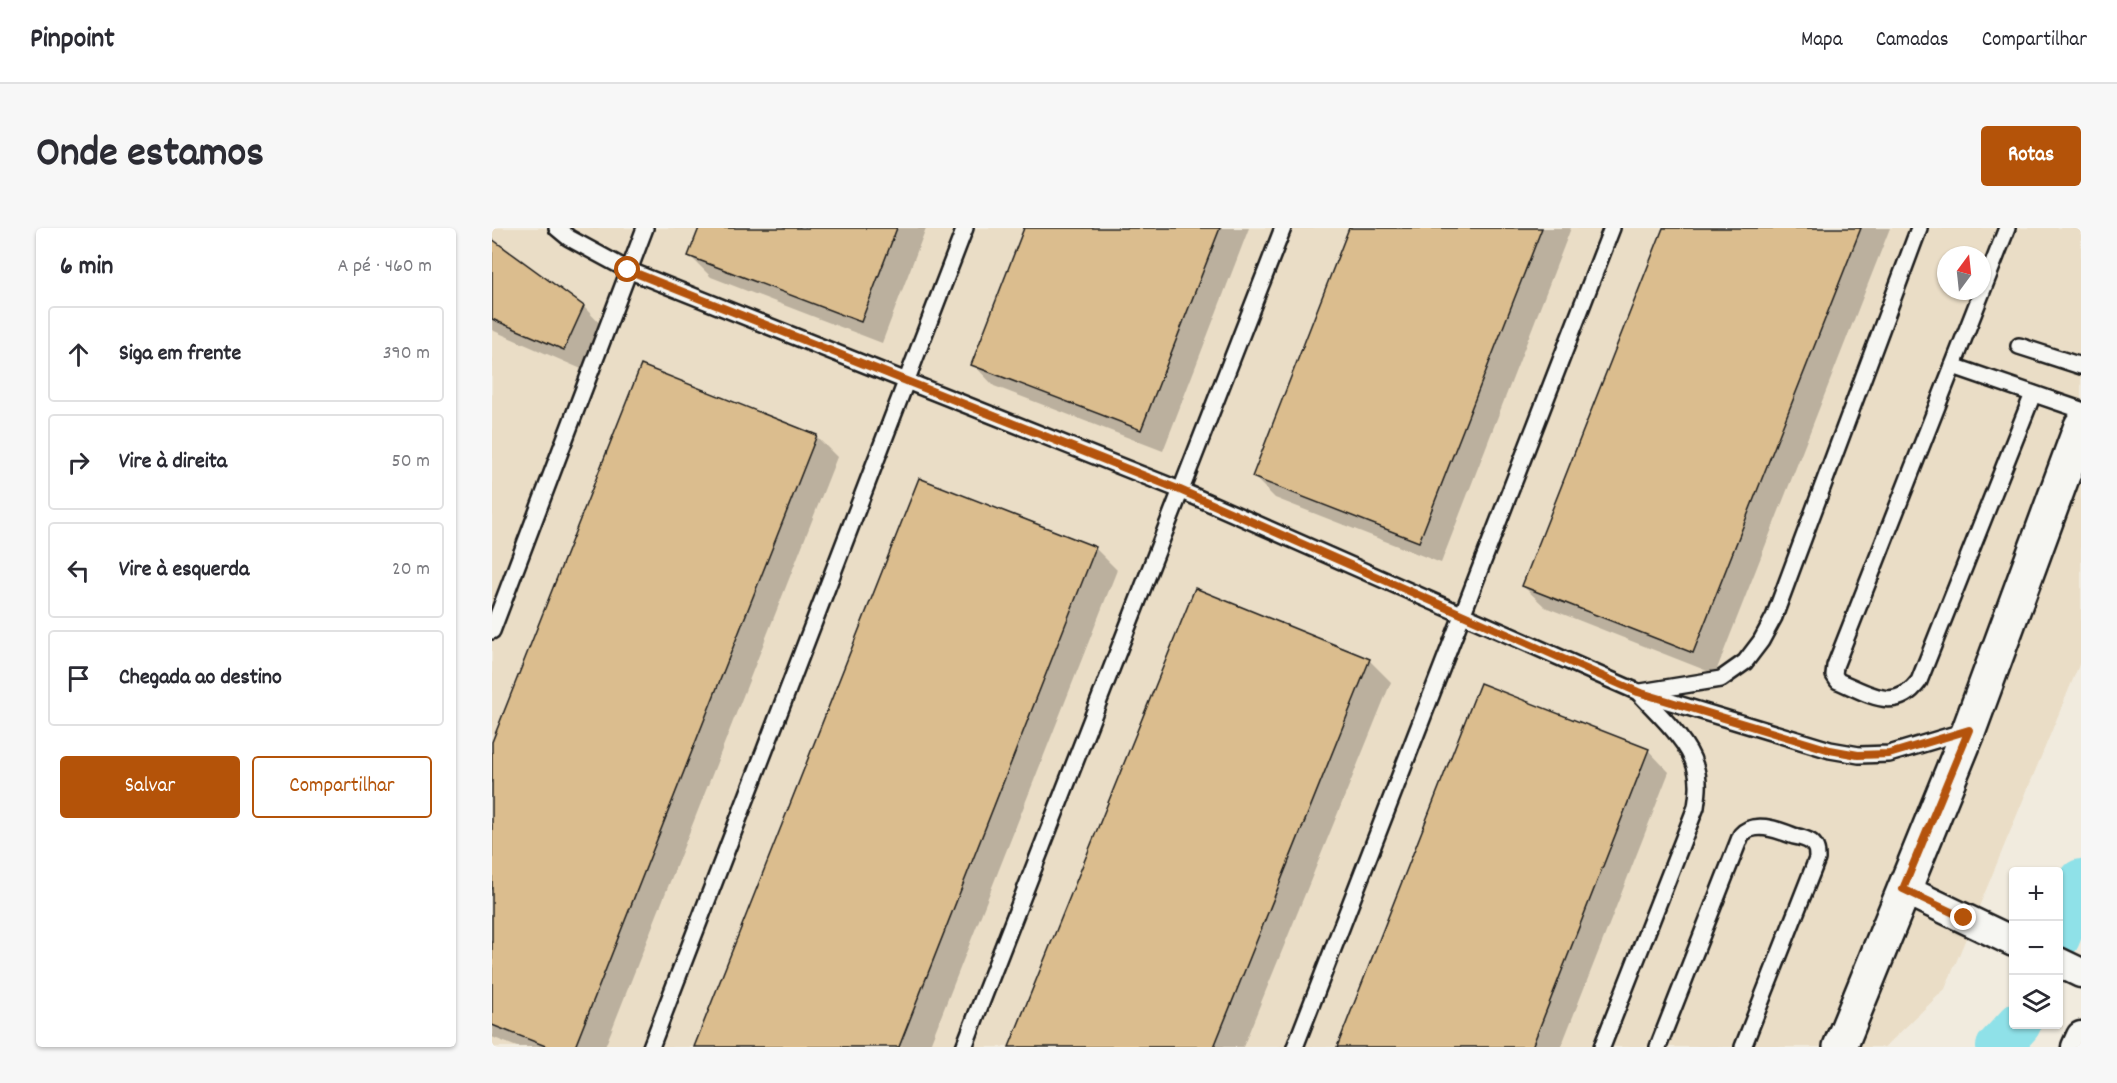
<!DOCTYPE html>
<html lang="pt">
<head>
<meta charset="utf-8">
<style>
	body { margin:0; font-family:Dekko,sans-serif; background:#f7f7f7; color:#2b2b33 }
	.controls { position:absolute; right:18px; bottom:18px; display:grid; overflow:hidden; border-radius:6px; box-shadow:0 2px 4px #0004 }
	.controls button { width:54px; height:54px; display:grid; place-items:center; padding:0; border:0; border-bottom:2px solid #e1e1e2; background:#fff; color:#2b2b33; font:30px sans-serif }
	.compass { position:absolute; left:1445px; top:18px; width:54px; height:54px; border-radius:50%; background:#fff; box-shadow:0 2px 4px #0004; rotate:15deg }
	.stop { position:absolute; width:18px; height:18px; margin:-14px; border:4px solid #b45309; border-radius:50%; background:#fff }
	.stop.end { background:#b45309; border-color:#fff; box-shadow:0 2px 6px #0008 }
	.list { margin:0; padding:0; list-style:none }
	h2 { display:flex; justify-content:space-between; align-items:center; height:78px; margin:0; padding:0 24px; font-size:26px }
	h2 small { font-size:20px; font-weight:400; color:#7c7c81 }
	.list li { display:grid; grid-template-columns:39px 1fr auto; gap:18px; align-items:center; box-sizing:border-box; height:96px; margin:0 12px 12px; padding:0 12px; border:2px solid #e1e1e2; border-radius:6px }
	.list b { display:block; font-size:22px; white-space:nowrap }
	.list em { font-size:20px; font-style:normal; color:#7c7c81 }
	.actions { display:flex; gap:12px; padding:18px 24px }
	.actions a { flex:1; padding:14px 0; border:2px solid #b45309; border-radius:6px; text-align:center; font-size:21px; color:#b45309 }
	.actions .main { background:#b45309; color:#fff }
	.icon { flex:none; width:33px; height:33px; fill:none; stroke:currentColor; stroke-width:2; stroke-linecap:round; stroke-linejoin:round }
	.map { position:relative; flex:none; width:1589px; height:819px; overflow:hidden; border-radius:6px }
	header { display:flex; align-items:center; gap:36px; box-sizing:border-box; height:84px; padding:0 30px; background:#fff; border-bottom:2px solid #e1e1e2 }
	header strong { font-size:28px }
	nav { display:flex; gap:33px; margin-inline-start:auto; font-size:21px }
	.intro { display:flex; align-items:center; justify-content:space-between; box-sizing:border-box; height:144px; padding:0 36px }
	h1 { margin:0; font-size:42px }
	.button { padding:15px 27px; border-radius:6px; background:#b45309; color:#fff; font-size:21px; font-weight:700 }
	main { display:flex; gap:36px; padding:0 36px }
	aside { flex:1; background:#fff; border-radius:6px; box-shadow:0 2px 4px #0004 }
	.map>svg:first-child { display:block }
	.built { fill:#eaddc6; fill-rule:evenodd }
	.shadow { fill:#0003 }
	.lines { fill:none; stroke-linecap:round; stroke-linejoin:round }
	.river { stroke:#8fe1e8; stroke-width:44 }
	.building { fill:#dbbd8e; stroke:#1c1c1c; stroke-width:1.5 }
	.service-casing { stroke:#1c1c1c; stroke-width:20 }
	.minor-casing { stroke:#1c1c1c; stroke-width:33 }
	.tertiary-casing { stroke:#1c1c1c; stroke-width:38 }
	.service { stroke:#f6f6f2; stroke-width:15 }
	.minor { stroke:#f6f6f2; stroke-width:28 }
	.tertiary { stroke:#f6f6f2; stroke-width:33 }
	.route { stroke:#b45309; stroke-width:8 }
</style>
</head>
<body>
<header>
<strong>Pinpoint</strong>
<nav><a>Mapa</a><a>Camadas</a><a>Compartilhar</a></nav>
</header>
<div class="intro"><h1>Onde estamos</h1><a class="button">Rotas</a></div>
<main>
<aside>
<h2>6 min<small>A pé · 460 m</small></h2>
<ul class="list">
<li><svg class="icon" aria-label="ahead" viewBox="0 0 24 24"><path d="M12 20V5M6 11l6-6 6 6"/></svg><div><b>Siga em frente</b></div><em>390 m</em></li>
<li><svg class="icon" aria-label="right" viewBox="0 0 24 24"><path d="M7 20v-9h11M14 6l5 5-5 5"/></svg><div><b>Vire à direita</b></div><em>50 m</em></li>
<li><svg class="icon" aria-label="left" viewBox="0 0 24 24"><path d="M17 20v-9H6M10 6l-5 5 5 5"/></svg><div><b>Vire à esquerda</b></div><em>20 m</em></li>
<li><svg class="icon" aria-label="arrive" viewBox="0 0 24 24"><path d="M6 21V4h12l-3 4 3 4H6"/></svg><div><b>Chegada ao destino</b></div></li>
</ul>
<div class="actions"><a class="main">Salvar</a><a>Compartilhar</a></div>
</aside>
<div class="map">
<svg width="1589" height="819" viewBox="0 0 1589 819">
	<rect width="100%" height="100%" fill="#f1ebde"/>
	<filter id="ink" filterUnits="userSpaceOnUse"><feTurbulence type="fractalNoise" baseFrequency=".0167" numOctaves="2"/><feDisplacementMap in="SourceGraphic" scale="12" xChannelSelector="R" yChannelSelector="G"/><feConvolveMatrix kernelMatrix="1 2 1 2 8 2 1 2 1" color-interpolation-filters="sRGB"/></filter>
	<g filter="url(#ink)">
		<path class="built" d="M0,0H1589V432L1453,761L1393,819H0ZM1454,27H1490V63H1454Z"/>
		<g class="shadow">
			<path d="M209,0H434L390,115L219,49L198,28Z"/>
			<path d="M533,0H757L671,223L502,158L481,136Z"/>
			<path d="M859,0H1079L949,335L783,270L762,249Z"/>
			<path d="M1173,0H1398L1223,446L1053,379L1031,358Z"/>
			<path d="M0,13L92,79L113,101L94,143L0,102Z"/>
			<path d="M324,208L345,229L113,819H25L0,809V518Z"/>
			<path d="M427,252L604,321L625,342L437,819H204Z"/>
			<path d="M877,432L899,454L751,819H519Z"/>
			<path d="M1156,522L1177,544L1069,819H847Z"/>
		</g>
		<g class="lines">
			<g class="river">
				<path d="M1566,710L1589,653"/>
				<path d="M1506,819L1527,796"/>
			</g>
		</g>
		<g class="building">
			<path d="M207,0H405L369,94L196,28Z"/>
			<path d="M532,0H728L649,202L479,137Z"/>
			<path d="M857,0H1050L927,314L760,249Z"/>
			<path d="M1171,0H1369L1201,425L1030,358Z"/>
			<path d="M0,11L92,78L72,122L0,91Z"/>
			<path d="M149,137L325,207L83,819H56L0,797V514Z"/>
			<path d="M427,250L604,319L407,819H202Z"/>
			<path d="M703,360L878,431L722,819H517Z"/>
			<path d="M988,455L1157,521L1040,819H845Z"/>
		</g>
		<g class="lines">
			<defs>
				<g id="service">
					<path d="M65,0L77,10L136,42L688,262L1146,464L1338,522L1367,527L1397,526L1477,502"/>
					<path d="M1515,0L1343,438L1342,447L1346,453C1376,465 1403,486 1427,453L1541,166"/>
					<path d="M1527,118L1589,138"/>
					<path d="M1461,138L1589,182"/>
					<path d="M0,403L153,0"/>
					<path d="M1149,464L1229,451L1253,434L1269,413L1282,389L1427,0"/>
					<path d="M159,819L473,0"/>
					<path d="M472,819L791,0"/>
					<path d="M803,819L1120,0"/>
					<path d="M1110,819L1204,579C1206,565 1208,552 1203,538C1196,512 1164,484 1146,464"/>
					<path d="M1166,819L1249,607C1262,592 1286,602 1302,608C1307,609 1315,611 1319,614C1325,619 1325,624 1325,631L1251,819"/>
				</g>
				<g id="minor">
					<path d="M1411,661L1522,714"/>
					<path d="M1566,734L1589,745"/>
					<path d="M1584,819L1589,808"/>
				</g>
				<path id="tertiary" d="M1348,819L1477,502L1589,198"/>
			</defs>
			<use href="#service" class="service-casing"/>
			<use href="#minor" class="minor-casing"/>
			<use href="#tertiary" class="tertiary-casing"/>
			<use href="#service" class="service"/>
			<use href="#minor" class="minor"/>
			<use href="#tertiary" class="tertiary"/>
		</g>
	</g>
	<g class="lines" filter="url(#ink)">
		<path class="route" d="M136,42L688,262L1146,464L1338,522L1366,527L1397,526L1477,502L1411,661L1472,690"/>
	</g>
</svg>
<div class="controls">
<button>+</button>
<button>−</button>
<button><svg class="icon" aria-label="layers" viewBox="0 0 24 24"><path d="M12 4l9 5-9 5-9-5zM3 14l9 5 9-5"/></svg></button>
</div>
<svg class="compass" viewBox="-18 -18 36 36"><path d="M0-13l5 13h-10z" fill="#e53935"/><path d="M0 13l5-13h-10z" fill="#7c7c81"/></svg>
<div class="stop" style="left:136px;top:42px"></div>
<div class="stop end" style="left:1472px;top:690px"></div>
</div>
</main>
</body>
</html>
